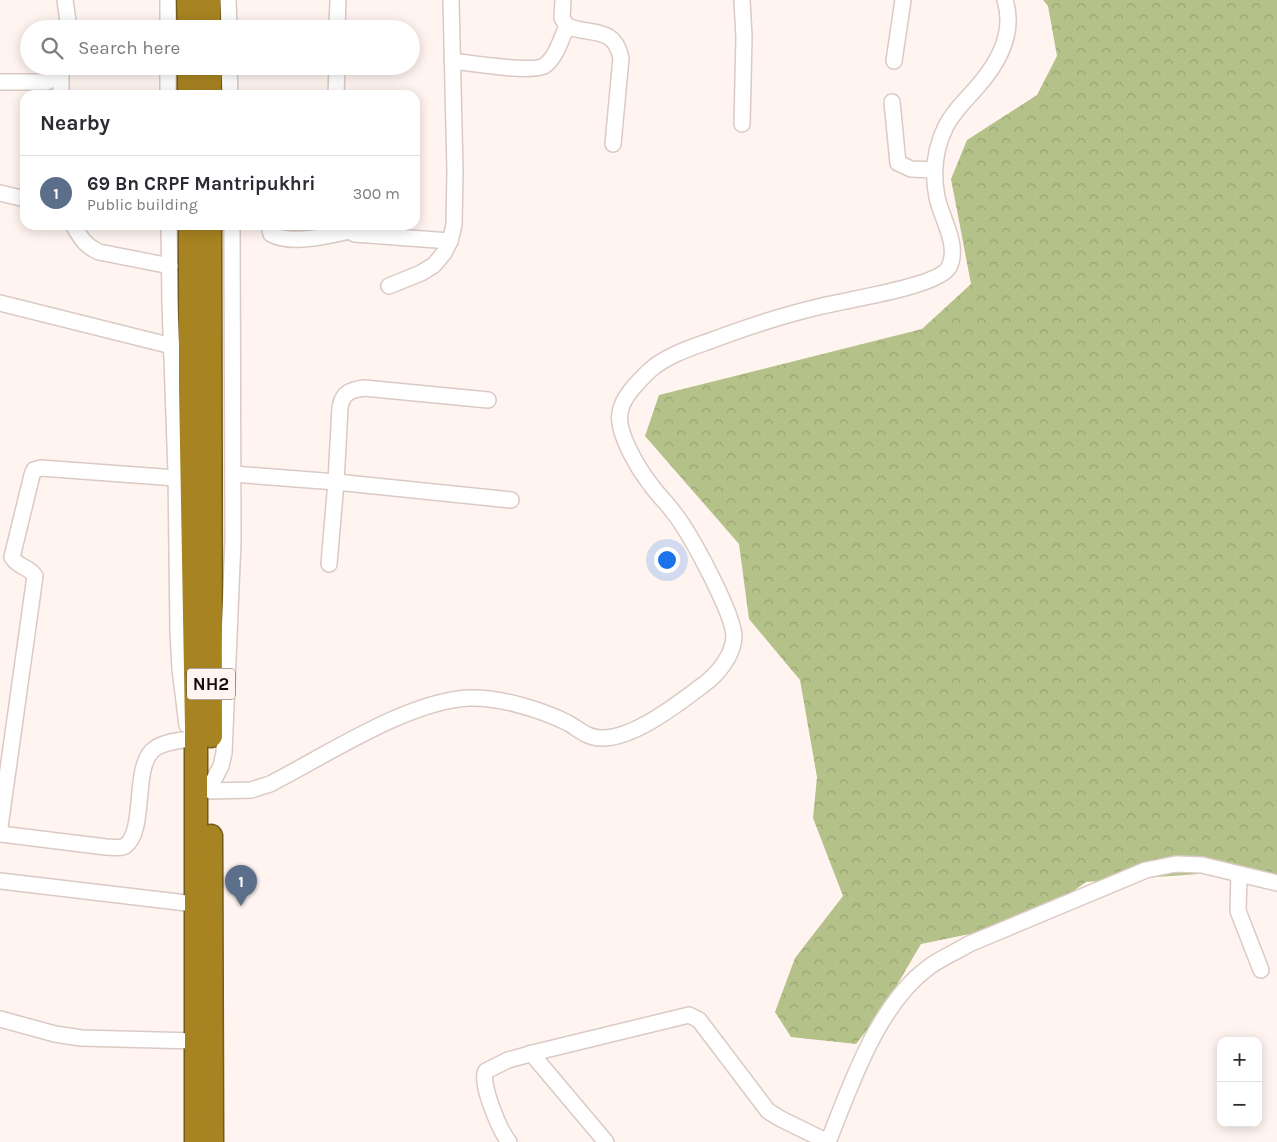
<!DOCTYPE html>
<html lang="en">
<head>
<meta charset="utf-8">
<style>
	body { margin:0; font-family:Karla,sans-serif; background:#f7f7f7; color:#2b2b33 }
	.controls { position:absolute; right:15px; bottom:15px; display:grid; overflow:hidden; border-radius:10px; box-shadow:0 2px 12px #0003 }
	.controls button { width:45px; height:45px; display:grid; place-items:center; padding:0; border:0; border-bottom:1px solid #e1e1e2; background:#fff; color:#2b2b33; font:25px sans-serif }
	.you { position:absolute; left:666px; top:559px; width:18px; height:18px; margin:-12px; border:4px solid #fff; border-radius:50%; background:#1a73e8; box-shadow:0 0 0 8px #1a73e833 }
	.badge { display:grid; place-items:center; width:32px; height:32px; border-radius:50%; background:#7c3aed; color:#fff; font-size:16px; font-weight:700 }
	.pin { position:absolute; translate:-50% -41px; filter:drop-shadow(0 1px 2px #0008) }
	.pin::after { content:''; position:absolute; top:26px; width:18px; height:15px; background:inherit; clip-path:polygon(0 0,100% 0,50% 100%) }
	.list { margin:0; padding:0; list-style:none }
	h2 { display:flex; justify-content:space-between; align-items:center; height:65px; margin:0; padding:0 20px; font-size:21px }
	h2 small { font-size:16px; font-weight:400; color:#7c7c81 }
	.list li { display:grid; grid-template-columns:32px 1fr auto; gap:15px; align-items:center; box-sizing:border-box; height:75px; padding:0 20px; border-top:1px solid #e1e1e2 }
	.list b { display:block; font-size:19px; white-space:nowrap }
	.list p { margin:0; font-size:16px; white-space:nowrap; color:#7c7c81 }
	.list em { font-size:16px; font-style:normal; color:#7c7c81 }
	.icon { flex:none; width:28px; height:28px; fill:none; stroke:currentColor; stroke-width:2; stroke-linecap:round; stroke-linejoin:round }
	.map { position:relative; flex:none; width:1277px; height:1142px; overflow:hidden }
	.search { position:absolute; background:#fff; box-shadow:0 2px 12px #0003; left:20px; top:20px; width:400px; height:55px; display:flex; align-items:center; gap:12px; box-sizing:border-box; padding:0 18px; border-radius:28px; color:#7c7c81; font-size:19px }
	.panel { position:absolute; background:#fff; box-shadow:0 2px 12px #0003; left:20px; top:90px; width:400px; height:140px; border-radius:15px }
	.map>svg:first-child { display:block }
	.forest { fill:url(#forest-crowns) }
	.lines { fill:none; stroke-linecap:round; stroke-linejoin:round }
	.minor-casing { stroke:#dacac3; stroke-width:18 }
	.highway-casing { stroke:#745a1a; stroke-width:25 }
	.minor { stroke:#fff; stroke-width:15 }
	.highway { stroke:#a88321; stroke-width:22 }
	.labels { text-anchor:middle; stroke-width:5; stroke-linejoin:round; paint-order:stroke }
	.shield { fill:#fff4f0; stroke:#5a5350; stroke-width:1 }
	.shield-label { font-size:18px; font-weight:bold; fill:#130e0c }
</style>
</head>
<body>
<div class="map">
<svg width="1277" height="1142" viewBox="0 0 1277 1142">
	<defs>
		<pattern id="forest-crowns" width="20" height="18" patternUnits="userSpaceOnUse" patternTransform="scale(1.25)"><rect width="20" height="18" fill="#b4c188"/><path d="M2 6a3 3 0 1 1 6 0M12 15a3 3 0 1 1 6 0" fill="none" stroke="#9aa574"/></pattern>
	</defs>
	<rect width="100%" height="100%" fill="#fff4f0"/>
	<path class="forest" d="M1043,0H1277V875L1255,870L1086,882L1032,921L921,944L881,1012L856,1044L791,1037L775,1012L795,958L843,896L813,818L817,777L800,680L749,619L739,544L645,436L659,395L922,329L971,284L951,179L967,140L1037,95L1057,56L1048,6Z"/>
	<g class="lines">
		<defs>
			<g id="minor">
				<path d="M65,0L69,29"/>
				<path d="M168,0V29"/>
				<path d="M228,0L229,29"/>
				<path d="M563,0L562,18L567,26C590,36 614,25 621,58L613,144"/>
				<path d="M742,0L744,37L742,124"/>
				<path d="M337,29L338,0"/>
				<path d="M452,61C469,63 531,73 544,66C556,58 561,39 567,26"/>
				<path d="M894,61L903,0"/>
				<path d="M168,66V95"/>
				<path d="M229,66L230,95"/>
				<path d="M61,67V95"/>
				<path d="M0,82H47L56,77L62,66"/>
				<path d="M336,95L337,66"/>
				<path d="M892,102L898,163L911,169L934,170"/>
				<path d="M0,193L25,199"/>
				<path d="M73,225C81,238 85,246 99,252L170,266"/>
				<path d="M169,225L170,304L176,472L178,632L180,669L187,725"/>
				<path d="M269,225L271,234C291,245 328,236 349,231"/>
				<path d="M343,225L349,231L355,234L450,241"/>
				<path d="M389,286L421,273L434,265L444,253L450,241L454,225L455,171L451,0"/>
				<path d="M0,303L172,346"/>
				<path d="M233,474L336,482L511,500"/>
				<path d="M329,564L336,482L340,407C343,392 351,390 364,388L488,400"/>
				<path d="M211,785L221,766L224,753L233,541L232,225"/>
				<path d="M211,791L251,790L270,784C325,756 409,700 470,698C500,697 542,710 568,723C579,729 587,738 601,738C633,739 678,704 703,685C717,675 733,656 734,637C734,614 690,533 674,513C667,503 658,495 651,485C639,470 616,432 620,413C622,397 638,382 649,371C664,357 687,349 707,342C744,328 780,316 818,307C843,300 939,287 949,267C960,245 941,218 937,197C932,172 935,148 946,126C954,110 967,99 978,86C999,62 1015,32 1005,0"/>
				<path d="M0,827L35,576C30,567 17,567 12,557L32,475L34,470L41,468L176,478"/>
				<path d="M0,834L106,847C112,847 120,849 125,846C146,832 133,769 152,751C160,742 178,741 189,739"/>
				<path d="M1239,874L1238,911L1261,970"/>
				<path d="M0,881L195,904"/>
				<path d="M0,1019L55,1034L81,1038L195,1041"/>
				<path d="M531,1053L606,1142"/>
				<path d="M509,1142C500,1131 479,1082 486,1071L508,1060L541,1051L689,1015L699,1020L768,1111L781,1119L828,1142"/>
				<path d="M828,1142C851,1085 877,1005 929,967C941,958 956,952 969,944L1146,870L1176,864L1202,865L1277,883"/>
			</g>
			<g id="highway">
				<path d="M188,0L189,29"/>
				<path d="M209,0V29"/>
				<path d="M189,66V95"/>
				<path d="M210,66V95"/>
				<path d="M190,225V389L196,728V1142"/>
				<path d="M210,225L211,736"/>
				<path d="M211,836L212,1142"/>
			</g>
		</defs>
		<use href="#minor" class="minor-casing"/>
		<use href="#highway" class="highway-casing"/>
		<use href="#minor" class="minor"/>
		<use href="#highway" class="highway"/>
	</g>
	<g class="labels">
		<rect class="shield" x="187" y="668.5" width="48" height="31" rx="4"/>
		<g class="shield-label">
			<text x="211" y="690">NH2</text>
		</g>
	</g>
</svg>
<div class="controls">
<button>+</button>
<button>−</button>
</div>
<div class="you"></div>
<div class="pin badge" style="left:241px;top:906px;background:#5c6f8a">1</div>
<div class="search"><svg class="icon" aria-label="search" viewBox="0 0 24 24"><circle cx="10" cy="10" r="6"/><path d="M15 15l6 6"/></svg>Search here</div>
<section class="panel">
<h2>Nearby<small></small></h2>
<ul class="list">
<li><span class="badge" style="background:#5c6f8a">1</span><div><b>69 Bn CRPF Mantripukhri</b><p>Public building</p></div><em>300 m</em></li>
</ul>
</section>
</div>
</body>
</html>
